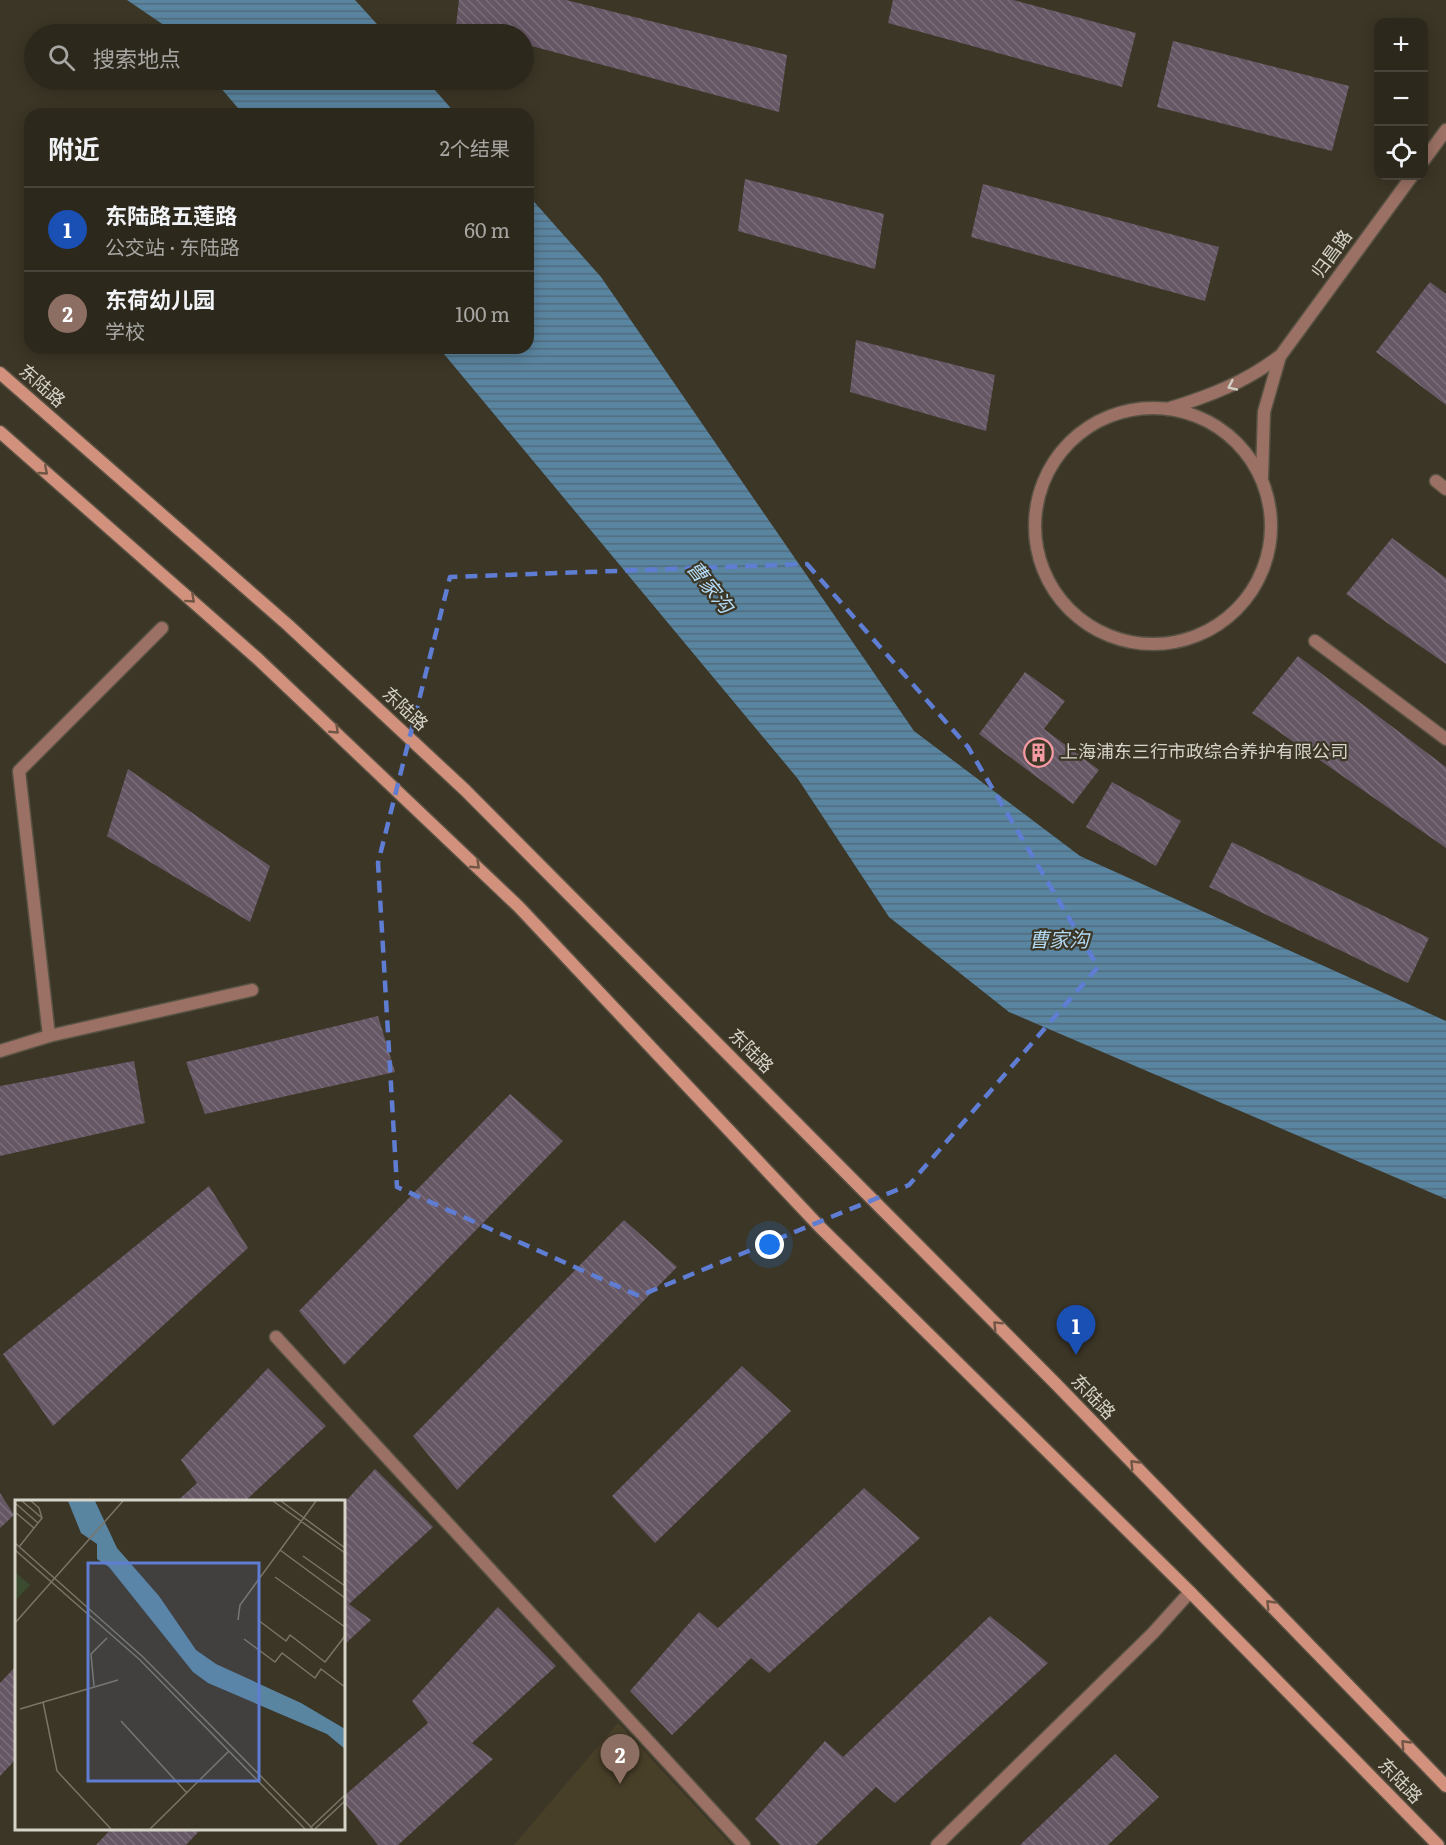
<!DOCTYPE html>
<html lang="zh">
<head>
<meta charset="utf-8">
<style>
	body { margin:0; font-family:Literata,"Noto Sans SC",serif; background:#353025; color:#f1f3f6 }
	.controls { position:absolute; right:18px; top:18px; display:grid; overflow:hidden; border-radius:12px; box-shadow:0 3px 15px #0003 }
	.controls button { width:54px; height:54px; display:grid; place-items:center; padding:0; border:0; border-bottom:2px solid #48443b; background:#2d281c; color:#f1f3f6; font:30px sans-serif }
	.you { position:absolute; left:770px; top:1245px; width:21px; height:21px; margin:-15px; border:4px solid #fff; border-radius:50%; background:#1a73e8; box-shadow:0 0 0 9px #1a73e833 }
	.badge { display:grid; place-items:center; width:39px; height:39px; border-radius:50%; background:#db2777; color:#fff; font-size:20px; font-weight:700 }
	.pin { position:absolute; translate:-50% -50px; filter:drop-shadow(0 2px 3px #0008) }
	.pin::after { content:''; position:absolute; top:32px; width:21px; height:18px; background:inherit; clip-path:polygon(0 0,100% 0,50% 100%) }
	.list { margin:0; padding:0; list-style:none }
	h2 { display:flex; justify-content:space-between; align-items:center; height:78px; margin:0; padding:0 24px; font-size:26px }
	h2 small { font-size:20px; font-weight:400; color:#a7a6a3 }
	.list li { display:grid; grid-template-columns:39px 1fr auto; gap:18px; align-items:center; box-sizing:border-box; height:84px; padding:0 24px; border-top:2px solid #48443b }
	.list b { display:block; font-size:22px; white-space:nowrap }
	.list p { margin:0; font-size:20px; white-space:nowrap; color:#a7a6a3 }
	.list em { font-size:20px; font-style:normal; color:#a7a6a3 }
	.icon { flex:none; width:33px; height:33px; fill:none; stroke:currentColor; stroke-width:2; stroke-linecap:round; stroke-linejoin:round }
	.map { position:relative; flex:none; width:1446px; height:1845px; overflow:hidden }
	.search { position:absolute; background:#2d281c; box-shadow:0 3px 15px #0003; left:24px; top:24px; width:510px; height:66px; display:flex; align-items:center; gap:15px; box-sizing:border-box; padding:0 21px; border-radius:33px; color:#a7a6a3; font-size:22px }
	.panel { position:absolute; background:#2d281c; box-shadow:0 3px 15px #0003; left:24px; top:108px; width:510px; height:246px; border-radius:18px }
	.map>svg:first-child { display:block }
	.built { fill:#483f28 }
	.water { fill:url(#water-rules) }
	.building { fill:url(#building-back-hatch) }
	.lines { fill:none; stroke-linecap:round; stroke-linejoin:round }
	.lane-casing { stroke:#585243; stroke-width:15 }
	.street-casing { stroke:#585243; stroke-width:15 }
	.secondary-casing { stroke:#585243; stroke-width:15 }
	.lane { stroke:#9a7164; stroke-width:12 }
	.street { stroke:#9a7164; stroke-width:12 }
	.secondary { stroke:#d2917d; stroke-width:12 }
	.oneway { stroke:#d3cec4 }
	.oneway2 { stroke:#705644 }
	.marked { fill:none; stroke:#5e7dd3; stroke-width:4.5; stroke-dasharray:12 8; stroke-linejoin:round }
	.labels { text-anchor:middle; stroke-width:4.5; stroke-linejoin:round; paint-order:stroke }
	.street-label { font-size:18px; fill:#d6d3c9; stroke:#3c3626 }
	.poi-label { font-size:18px; fill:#d6d3c9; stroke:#3c3626; text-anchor:start }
	.water-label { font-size:20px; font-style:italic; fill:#b2daf5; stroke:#3c3626 }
	.inset-road { fill:none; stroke:#7a7567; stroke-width:1.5 }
	.view { fill:#5e7dd3; fill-opacity:0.15; stroke:#5e7dd3; stroke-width:3 }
	.inset-edge { fill:none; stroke:#d6d3c9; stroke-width:3 }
</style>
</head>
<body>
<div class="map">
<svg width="1446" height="1845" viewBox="0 0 1446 1845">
	<defs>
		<pattern id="water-rules" width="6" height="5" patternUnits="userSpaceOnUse" patternTransform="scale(1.5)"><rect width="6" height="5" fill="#5a85a1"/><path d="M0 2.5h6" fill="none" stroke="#516c7e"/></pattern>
		<pattern id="building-back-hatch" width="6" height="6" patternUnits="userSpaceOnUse" patternTransform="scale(1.5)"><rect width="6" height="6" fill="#665765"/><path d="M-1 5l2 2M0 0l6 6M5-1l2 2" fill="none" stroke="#7b6e7a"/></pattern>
	</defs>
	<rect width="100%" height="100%" fill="#3c3626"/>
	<path class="built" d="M618,1723L731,1845H514Z"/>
	<g class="water">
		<path d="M127,0H355L386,34H177Z"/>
		<path d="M214,80H426L456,114H243Z"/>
		<path d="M528,195L601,277L914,731L1080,856L1446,1021V1199L1009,1012L889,917L798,779L439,348H528Z"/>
	</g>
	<g class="building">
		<path d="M459,0H566L787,55L779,112L524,44V34H487L456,26Z"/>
		<path d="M893,0H1013L1136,33L1122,87L888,23Z"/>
		<path d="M1173,41L1349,86L1332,151L1157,107Z"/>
		<path d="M745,179L884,214L875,269L738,231Z"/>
		<path d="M983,184L1219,247L1205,301L971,237Z"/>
		<path d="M1430,282L1446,294V405L1376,352Z"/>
		<path d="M856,340L995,375L986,431L850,392Z"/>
		<path d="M1392,538L1446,578V664L1346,594Z"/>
		<path d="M1298,656L1446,767V848L1252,713Z"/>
		<path d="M1025,672L1065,701L1044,729L1099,770L1073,804L979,734Z"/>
		<path d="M128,769L270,866L250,922L107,836Z"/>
		<path d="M1112,782L1181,821L1156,866L1086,827Z"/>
		<path d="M1232,842L1429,938L1408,983L1209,887Z"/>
		<path d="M378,1016L395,1072L205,1114L186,1062Z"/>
		<path d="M134,1061L145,1123L0,1156V1086Z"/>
		<path d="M510,1094L563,1141L344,1365L299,1311Z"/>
		<path d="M209,1186L248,1248L53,1426L3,1354Z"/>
		<path d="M624,1220L677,1267L457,1490L413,1436Z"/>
		<path d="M742,1366L791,1411L655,1543L612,1496Z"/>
		<path d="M268,1368L326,1426L244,1502H176L197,1483L181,1460Z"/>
		<path d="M375,1469L433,1527L349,1604L371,1620L344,1645V1503Z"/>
		<path d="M864,1488L920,1538L769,1673L751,1658L672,1735L630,1691L699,1612L718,1628Z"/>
		<path d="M0,1493L14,1515L0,1528Z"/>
		<path d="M498,1607L556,1666L472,1743L493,1759L398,1845H378L344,1802V1796L428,1723L412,1701Z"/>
		<path d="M990,1616L1048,1663L895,1803L876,1787L816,1845H780L755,1819L825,1741L843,1757Z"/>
		<path d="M16,1666V1759L0,1776V1683Z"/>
		<path d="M1115,1754L1159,1797L1108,1845H1020Z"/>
		<path d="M112,1828H202L186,1845H96Z"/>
	</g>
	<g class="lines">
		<defs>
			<g id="lane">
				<path d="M1436,481L1446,489"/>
				<path d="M1315,641L1446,739"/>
				<path d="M49,1036L19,771L162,628"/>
				<path d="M0,1051L49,1036L252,990"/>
				<path d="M276,1337L744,1845"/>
				<path d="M937,1845L1153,1633L1190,1592"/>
			</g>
			<g id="street">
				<path d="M1424,160L1446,130"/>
				<circle cx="1153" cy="526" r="118"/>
				<path d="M1167,409C1210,396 1246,382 1281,355L1412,176"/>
				<path d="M1262,477L1264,412L1280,356"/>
			</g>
			<g id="secondary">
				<path d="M0,373L288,625L465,790L1056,1384L1446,1786"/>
				<path d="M0,432L258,659L519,907L819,1226L1190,1592L1438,1845"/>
			</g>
		</defs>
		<use href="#lane" class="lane-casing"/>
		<use href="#street" class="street-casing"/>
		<use href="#secondary" class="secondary-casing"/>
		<use href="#lane" class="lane"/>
		<use href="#street" class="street"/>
		<use href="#secondary" class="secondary"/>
	</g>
	<defs><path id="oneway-chevron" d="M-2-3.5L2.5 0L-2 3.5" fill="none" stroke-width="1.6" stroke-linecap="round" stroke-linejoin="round" transform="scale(1.5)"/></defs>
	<use class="oneway" href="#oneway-chevron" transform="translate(1232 386) rotate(155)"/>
	<g class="oneway2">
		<use href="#oneway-chevron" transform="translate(44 471) rotate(41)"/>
		<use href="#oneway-chevron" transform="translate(191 599) rotate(42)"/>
		<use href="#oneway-chevron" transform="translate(335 730) rotate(43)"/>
		<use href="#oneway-chevron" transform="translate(476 865) rotate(44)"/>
		<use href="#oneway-chevron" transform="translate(997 1325) rotate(-135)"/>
		<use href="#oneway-chevron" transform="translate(1134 1464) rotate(-134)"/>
		<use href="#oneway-chevron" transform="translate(1270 1604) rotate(-134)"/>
		<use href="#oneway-chevron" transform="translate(1405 1744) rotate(-134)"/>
	</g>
	<path class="marked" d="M807,564L968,747L1098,967L909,1185L639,1296L397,1187L378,863L450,577Z"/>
	<defs>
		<symbol id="building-ring" viewBox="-11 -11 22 22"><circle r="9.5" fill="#3c3626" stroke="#f49aa3" stroke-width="1.5"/><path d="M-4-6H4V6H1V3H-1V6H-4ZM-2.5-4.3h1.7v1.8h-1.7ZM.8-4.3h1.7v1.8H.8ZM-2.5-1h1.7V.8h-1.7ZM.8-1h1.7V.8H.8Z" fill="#f49aa3"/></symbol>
	</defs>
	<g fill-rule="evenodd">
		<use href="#building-ring" x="1022" y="736" width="33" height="33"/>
	</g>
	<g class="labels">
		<g class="street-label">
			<text transform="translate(1332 254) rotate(-54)" y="6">归昌路</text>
			<text transform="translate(42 386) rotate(41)" y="6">东陆路</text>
			<text transform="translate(405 709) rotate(43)" y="6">东陆路</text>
			<text transform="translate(751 1051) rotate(45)" y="6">东陆路</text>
			<text transform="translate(1093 1397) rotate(46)" y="6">东陆路</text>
			<text transform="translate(1400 1781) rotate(46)" y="6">东陆路</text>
		</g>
		<g class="poi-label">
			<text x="1060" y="758">上海浦东三行市政综合养护有限公司</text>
		</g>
		<g class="water-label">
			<text transform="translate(710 587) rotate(51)" y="7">曹家沟</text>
			<text x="1059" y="947">曹家沟</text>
		</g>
	</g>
	<g transform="translate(15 1500)">
		<rect width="330" height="330" fill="#3c3626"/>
		<path d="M0,72L15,85L0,101Z" fill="#3b4b30"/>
		<path d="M53,1H80L102,48L144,96L181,150L201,164L286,203L330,229V249L312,234L193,183L178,172L94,67L82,59V44L66,33Z" fill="#5a85a1"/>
		<path class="inset-road" d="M7,1L27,18M258,1L330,53M266,1L330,48M0,3L23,23M0,12L19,28M0,43L128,157L298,329M4,47L27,18L24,8L16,1M0,50L125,160L290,329M265,50L330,98M288,56L330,86M260,77L330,127M223,120L225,105L301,1M243,120L271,141L275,135L310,162L330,136M0,123L108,1M229,139L260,162L267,153L300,178L306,169L330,187M79,186L76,154L92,138M28,202L42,271L96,329M5,209L103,180M106,221L172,293M295,328L330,295M135,329L214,251M300,329L330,301"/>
		<path class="view" d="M73,63H244V281H73Z"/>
		<rect width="330" height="330" class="inset-edge"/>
	</g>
</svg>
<div class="controls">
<button>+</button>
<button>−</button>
<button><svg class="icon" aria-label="locate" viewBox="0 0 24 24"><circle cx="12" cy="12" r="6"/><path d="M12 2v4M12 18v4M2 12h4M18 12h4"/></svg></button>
</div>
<div class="you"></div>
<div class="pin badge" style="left:1076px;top:1355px;background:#1a4fb4">1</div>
<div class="pin badge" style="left:620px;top:1784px;background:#8d6e63">2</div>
<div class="search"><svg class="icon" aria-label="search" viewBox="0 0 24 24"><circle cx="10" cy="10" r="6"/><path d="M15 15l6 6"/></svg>搜索地点</div>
<section class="panel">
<h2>附近<small>2个结果</small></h2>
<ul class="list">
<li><span class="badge" style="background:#1a4fb4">1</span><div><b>东陆路五莲路</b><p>公交站 · 东陆路</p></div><em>60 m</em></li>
<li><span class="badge" style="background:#8d6e63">2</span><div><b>东荷幼儿园</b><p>学校</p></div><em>100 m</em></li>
</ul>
</section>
</div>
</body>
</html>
